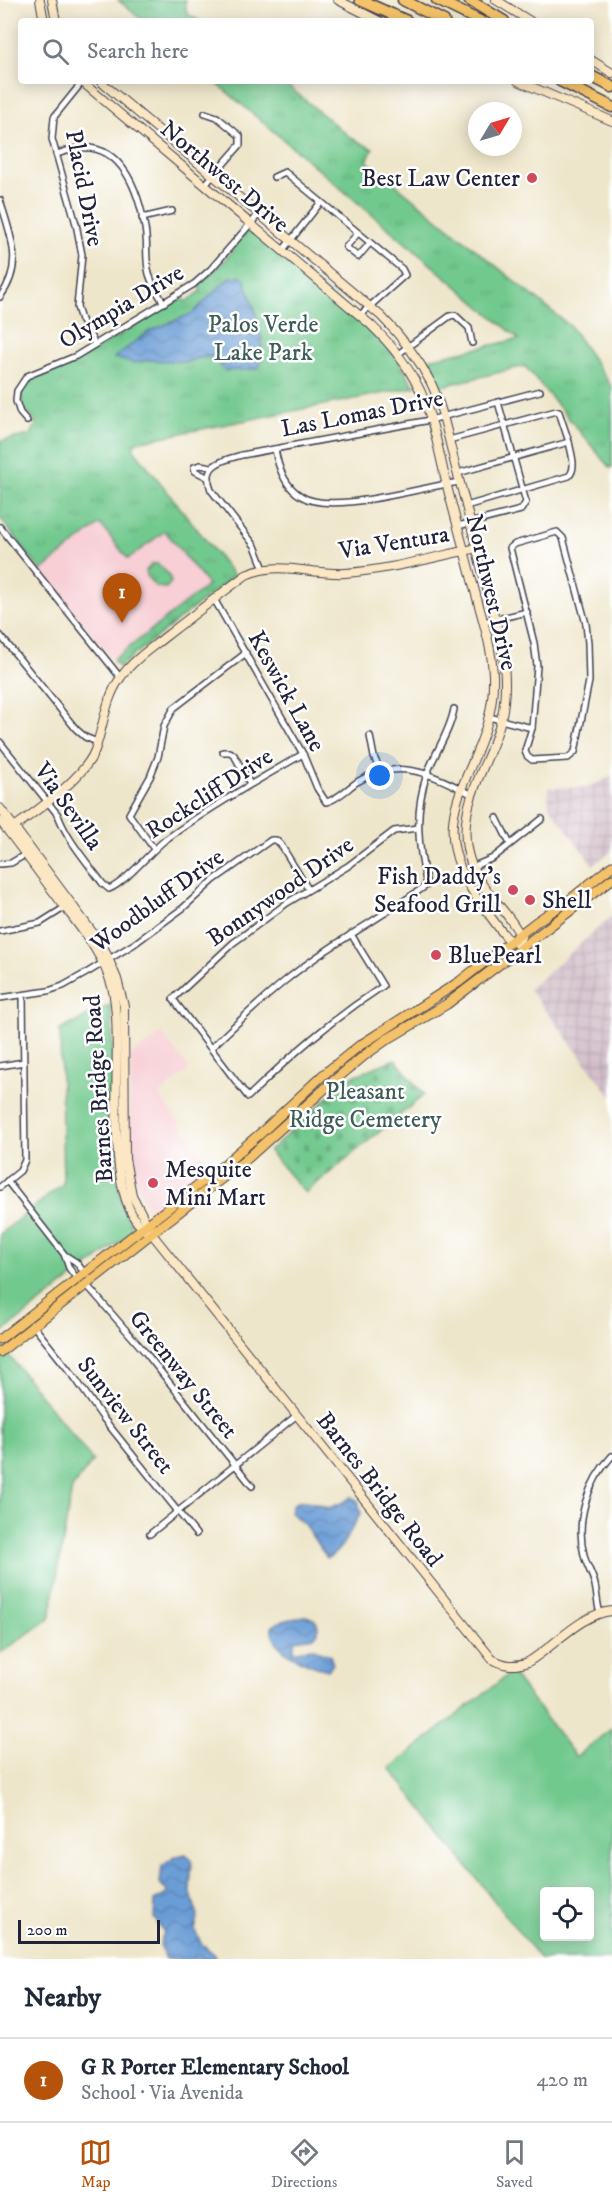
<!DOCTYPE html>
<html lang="en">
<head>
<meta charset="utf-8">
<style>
	body { margin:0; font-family:"IM FELL DW Pica",serif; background:#f2f2f3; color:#1f2937 }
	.controls { position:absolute; right:18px; bottom:18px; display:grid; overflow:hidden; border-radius:6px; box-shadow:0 3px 15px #0003 }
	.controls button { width:54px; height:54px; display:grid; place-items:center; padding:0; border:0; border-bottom:2px solid #e0e1e3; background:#fff; color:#1f2937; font:30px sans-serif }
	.compass { position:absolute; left:468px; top:102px; width:54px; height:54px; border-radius:50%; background:#fff; box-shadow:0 3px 15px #0003; rotate:52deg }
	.scale { position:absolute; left:18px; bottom:15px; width:142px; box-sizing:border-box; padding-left:6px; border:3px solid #22223b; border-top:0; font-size:16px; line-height:21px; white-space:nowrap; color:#22223b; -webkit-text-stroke:4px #fff; paint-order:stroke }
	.you { position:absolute; left:380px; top:776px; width:21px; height:21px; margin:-15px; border:4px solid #fff; border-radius:50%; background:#1a73e8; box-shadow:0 0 0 9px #1a73e833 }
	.badge { display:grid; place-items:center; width:39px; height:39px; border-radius:50%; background:#b45309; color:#fff; font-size:20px; font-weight:700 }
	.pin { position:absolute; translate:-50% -50px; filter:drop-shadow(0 2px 3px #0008) }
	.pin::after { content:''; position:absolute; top:32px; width:21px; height:18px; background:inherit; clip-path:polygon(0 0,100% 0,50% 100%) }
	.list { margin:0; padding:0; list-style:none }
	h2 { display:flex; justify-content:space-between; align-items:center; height:78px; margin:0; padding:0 24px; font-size:26px }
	h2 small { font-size:20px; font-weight:400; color:#747a83 }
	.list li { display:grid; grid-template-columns:39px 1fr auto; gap:18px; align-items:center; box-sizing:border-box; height:84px; padding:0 24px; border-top:2px solid #e0e1e3 }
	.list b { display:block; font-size:22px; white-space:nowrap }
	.list p { margin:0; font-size:20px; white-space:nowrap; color:#747a83 }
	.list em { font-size:20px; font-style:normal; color:#747a83 }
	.icon { flex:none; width:33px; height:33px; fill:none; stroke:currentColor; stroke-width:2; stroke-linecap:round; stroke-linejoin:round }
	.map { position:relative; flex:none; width:612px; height:1959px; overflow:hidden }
	.search { position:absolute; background:#fff; box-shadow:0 3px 15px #0003; left:18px; right:18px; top:18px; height:66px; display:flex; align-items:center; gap:15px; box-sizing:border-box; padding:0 21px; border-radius:6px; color:#747a83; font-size:22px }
	.sheet { height:162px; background:#fff }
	nav { display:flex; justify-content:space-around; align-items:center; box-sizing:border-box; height:84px; border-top:2px solid #e0e1e3; background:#fff; font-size:16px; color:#747a83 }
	nav a { display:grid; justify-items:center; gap:3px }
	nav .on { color:#b45309 }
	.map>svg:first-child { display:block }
	.built { fill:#f7cfd5 }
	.industrial { fill:url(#industrial-grid) }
	.green { fill:#72c98e; stroke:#4a7664; stroke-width:1.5; fill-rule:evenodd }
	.cemetery { fill:url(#cemetery-stones); stroke:#4a7664; stroke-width:1.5 }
	.park { fill:url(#park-tufts); stroke:#4a7664; stroke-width:1.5 }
	.water { fill:url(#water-waves); stroke:#466088; stroke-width:1.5 }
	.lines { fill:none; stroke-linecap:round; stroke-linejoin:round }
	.street-casing { stroke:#413f50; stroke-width:8 }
	.secondary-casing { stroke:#413f50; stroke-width:10 }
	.primary-casing { stroke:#413f50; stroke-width:11 }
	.highway-casing { stroke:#413f50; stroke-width:13 }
	.street { stroke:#fff; stroke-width:5 }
	.secondary { stroke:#fbe7c3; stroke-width:8 }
	.primary { stroke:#f4c26a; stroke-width:9 }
	.highway { stroke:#f4c26a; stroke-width:10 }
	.poi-dot { fill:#d1495b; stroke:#fff; stroke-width:2 }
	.labels { text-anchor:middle; stroke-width:5; stroke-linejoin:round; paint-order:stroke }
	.street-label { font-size:24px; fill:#22223b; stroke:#fff }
	.poi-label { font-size:24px; fill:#22223b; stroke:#fff; text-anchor:start }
	.park-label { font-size:24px; fill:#3e5c58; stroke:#fff }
</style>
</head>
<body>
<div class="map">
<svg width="612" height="1959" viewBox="0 0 612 1959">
	<defs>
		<pattern id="industrial-grid" width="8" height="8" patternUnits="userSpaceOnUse" patternTransform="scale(1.5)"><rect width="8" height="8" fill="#d2bdc8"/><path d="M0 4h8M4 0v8" fill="none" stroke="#b4a2ad"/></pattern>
		<pattern id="cemetery-stones" width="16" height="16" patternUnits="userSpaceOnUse" patternTransform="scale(1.5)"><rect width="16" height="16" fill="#72c98e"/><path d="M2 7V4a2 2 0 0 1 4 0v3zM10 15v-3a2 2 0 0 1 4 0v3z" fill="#62ac7b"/></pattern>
		<pattern id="park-tufts" width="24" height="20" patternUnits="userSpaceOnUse" patternTransform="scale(1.5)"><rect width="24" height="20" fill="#72c98e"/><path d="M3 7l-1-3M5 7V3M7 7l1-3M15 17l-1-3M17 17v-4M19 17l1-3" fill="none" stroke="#62ac7b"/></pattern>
		<pattern id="water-waves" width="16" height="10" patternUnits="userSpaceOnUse" patternTransform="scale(1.5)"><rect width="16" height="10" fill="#6b9dd6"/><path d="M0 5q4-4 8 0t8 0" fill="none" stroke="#5880af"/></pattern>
	</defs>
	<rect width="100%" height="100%" fill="#fff"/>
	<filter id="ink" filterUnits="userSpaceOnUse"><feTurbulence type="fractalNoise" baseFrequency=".0167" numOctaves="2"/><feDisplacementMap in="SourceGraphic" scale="12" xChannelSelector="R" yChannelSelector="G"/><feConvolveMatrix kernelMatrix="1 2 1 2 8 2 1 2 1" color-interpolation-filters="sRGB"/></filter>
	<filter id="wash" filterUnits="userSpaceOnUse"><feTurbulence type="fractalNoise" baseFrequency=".008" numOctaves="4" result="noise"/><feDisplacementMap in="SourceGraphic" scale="24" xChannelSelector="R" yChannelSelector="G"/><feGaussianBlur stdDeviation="1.35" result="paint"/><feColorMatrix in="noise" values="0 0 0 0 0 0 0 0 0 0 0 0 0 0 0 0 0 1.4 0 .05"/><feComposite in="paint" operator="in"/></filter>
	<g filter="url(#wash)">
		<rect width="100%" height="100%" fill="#eee6ca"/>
		<g class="built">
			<path d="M100,524L164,530L208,585L113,660L41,571Z"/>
			<path d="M162,1034L190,1069L159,1095L211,1167L153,1214L145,1205L131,1168L129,1150L131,1055Z"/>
		</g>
		<g class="industrial">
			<path d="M612,776V851L593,865L549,806L548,788L588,787Z"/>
			<path d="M612,916V1097L529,989Z"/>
		</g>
		<g class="green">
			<path d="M111,1005L117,1178L123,1207L134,1231L0,1334V1234L63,1184L60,1030Z"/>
			<path d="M7,1353L93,1461L72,1488L50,1618L0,1653V1359Z"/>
			<path d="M511,1672L576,1757L612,1728V1959H540L390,1768ZM544,1892H590V1936H544Z"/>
		</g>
		<path class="cemetery" d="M395,1059L424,1095L305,1193L269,1151L349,1078Z"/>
		<g class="park">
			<path d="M118,0H185L187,14L200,21H143Z"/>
			<path d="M214,81H282L350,137L373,149L367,161L570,326L612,387V467L610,468L525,366L439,387L424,360L519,339Z"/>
			<path d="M249,229L255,230L389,346L415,387L136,442L133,448L234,576L119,667L113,660L208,585L165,531L128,559L100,524L41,571L0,518V441L31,435L36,424C33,417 31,414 24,413C22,405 19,393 24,385C31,372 53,373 65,366C100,349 133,326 166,307L183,298L186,302L201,291L199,286L201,283L224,261Z"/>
			<path d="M152,564H158L169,575L171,582L166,588L156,587L148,578L146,571Z"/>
		</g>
		<g class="water">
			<path d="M239,276L244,278C252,301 270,346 258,369L225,371L216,360L209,357L199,358L186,362L150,360L134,363L114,358L148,332L193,313L219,287L231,277Z"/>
			<path d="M351,1497L358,1501L361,1513C352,1526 342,1553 327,1558L304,1524L290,1512L293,1504C305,1497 316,1504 328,1508C336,1505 345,1503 351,1497Z"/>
			<path d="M304,1616C314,1616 319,1622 318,1632L314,1637L295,1640L293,1652L311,1648L330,1655L333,1664L328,1670C310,1666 270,1652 272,1627C279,1619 293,1620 304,1616Z"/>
			<path d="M186,1854L192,1861L190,1890L198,1917L195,1930L201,1943L215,1955L216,1959H166L160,1944L164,1932L154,1918L155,1901L168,1893L160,1883L162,1866L177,1856Z"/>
		</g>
	</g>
	<g filter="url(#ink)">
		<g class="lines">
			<defs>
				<g id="street">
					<path d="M83,81L54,117L52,139L76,224L82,255L77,307L81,320L95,344"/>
					<path d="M205,113L217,117L240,136V145L205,185"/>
					<path d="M56,154C64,152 71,149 79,148C123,143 139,194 145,228C148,243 145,259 149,274C152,284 158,294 164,303"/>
					<path d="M274,177L285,172L402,269L405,275L360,315"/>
					<path d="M0,200C10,235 25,264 0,297"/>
					<path d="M142,218L172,211"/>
					<path d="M358,233L346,247L358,257L370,243"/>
					<path d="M283,250L321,202"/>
					<path d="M398,354L450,316L455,315L469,328L472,343"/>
					<path d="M27,421L20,413L16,401L17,391L27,376L76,356L194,284L211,269L259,214"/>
					<path d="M449,440L556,411L559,412L569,442L458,473"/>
					<path d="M275,449C278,467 284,486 301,496C331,516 423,486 460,482"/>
					<path d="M209,478L195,471L194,467L200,465L212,467"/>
					<path d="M466,506L569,476C577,468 571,453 569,442"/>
					<path d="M458,526L521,510L526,502L498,402"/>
					<path d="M0,527L120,677"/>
					<path d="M557,532L563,538L586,624L588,643L589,681L575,752L568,758L532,760L527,756L525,751L532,728L537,666L534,643L510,548L515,544Z"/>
					<path d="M264,569L255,546L211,490C201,464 223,460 242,455L430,420L540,391"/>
					<path d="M214,599L303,754L317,788L326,802C337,800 348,788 357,782C398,757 432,774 471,794"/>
					<path d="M484,622L527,612"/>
					<path d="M0,635L76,729L85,737L97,742"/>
					<path d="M489,717L532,728"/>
					<path d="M370,736L374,757L380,770"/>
					<path d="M0,742L58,815C67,840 87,862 103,884L109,889C125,883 150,852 165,840C209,808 256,781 303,754"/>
					<path d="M223,752H230L234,755L250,784"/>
					<path d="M497,818L510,844"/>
					<path d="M154,849L129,814L150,777L158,757L164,726L174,708L246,653"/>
					<path d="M0,864L11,863L28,853"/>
					<path d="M472,867L493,858L542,819"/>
					<path d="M0,931L40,923L67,906"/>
					<path d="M351,934L383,986C331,1020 292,1054 248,1097L173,999L233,943L287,903L348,866L394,831L418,828"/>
					<path d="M0,998L48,991L63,986L88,972L134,944L183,908L214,880L271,840H276L281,845L308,889"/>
					<path d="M211,1048C235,1025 260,1001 286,980C330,944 381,918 427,885C418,847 414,812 427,774C435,752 450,732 454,709"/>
					<path d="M0,1066L24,1062"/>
					<path d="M7,1181L64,1254L69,1268L77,1279"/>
					<path d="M0,1187L20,1171L25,1160L23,995"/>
					<path d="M65,1255L76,1262L86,1275"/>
					<path d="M85,1283L145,1352L252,1486"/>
					<path d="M32,1324L75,1378L103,1418L196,1534"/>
					<path d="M150,1534L297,1415"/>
					<path d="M600,1613C597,1604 597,1594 595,1585C593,1575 586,1565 584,1555C575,1520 588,1481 612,1456"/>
				</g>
				<g id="secondary">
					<path d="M40,0L44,21"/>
					<path d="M52,0L56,21"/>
					<path d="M338,0L379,21"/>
					<path d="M496,0L530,21"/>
					<path d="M591,60L612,73"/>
					<path d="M81,81L371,325C391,344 407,364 420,390C435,422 440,460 449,494C458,528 467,561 476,595C483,621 492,648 493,675C497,772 406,807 485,909C490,916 505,937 510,941C513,943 520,944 523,944"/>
					<path d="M100,81L381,316C401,336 417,356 430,381C444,409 449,443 457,472C467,507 475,543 484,578C495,619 509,659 504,702C499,755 457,794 467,849C475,890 506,905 521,937"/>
					<path d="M518,81L612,121"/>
					<path d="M0,808L104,948L117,979L124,1006L125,1159L132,1195L152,1234L492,1659C505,1666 514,1667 528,1662C555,1646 580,1614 612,1611"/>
					<path d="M0,821C20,846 38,872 58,898C78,925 103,953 112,987C127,1043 97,1196 146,1231"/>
					<path d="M9,831C33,813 85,778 95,750C104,725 105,699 121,677C132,661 150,649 165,637C192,616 219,595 246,575C279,560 311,575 345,573C389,570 434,557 477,548"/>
				</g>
				<g id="primary">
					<path d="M0,1339L225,1164L262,1132L323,1075L359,1046L459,982L536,922L572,898L612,866"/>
					<path d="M0,1352L248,1158L330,1084L365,1055L386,1040L447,1004L612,879"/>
				</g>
				<g id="highway">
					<path d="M360,0L407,21"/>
					<path d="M403,0L444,21"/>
					<path d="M437,0L480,21"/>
					<path d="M469,0L504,21"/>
					<path d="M591,76L612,87"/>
					<path d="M560,81L612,107"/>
				</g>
			</defs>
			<use href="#street" class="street-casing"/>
			<use href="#secondary" class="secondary-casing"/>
			<use href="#primary" class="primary-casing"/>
			<use href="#highway" class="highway-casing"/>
			<use href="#street" class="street"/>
			<use href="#secondary" class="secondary"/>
			<use href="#primary" class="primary"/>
			<use href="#highway" class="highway"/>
		</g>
	</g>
	<g class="poi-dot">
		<circle cx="532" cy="178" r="6"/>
		<circle cx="513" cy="890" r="6"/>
		<circle cx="530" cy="900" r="6"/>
		<circle cx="436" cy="955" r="6"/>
		<circle cx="153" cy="1183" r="6"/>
	</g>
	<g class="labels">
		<g class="street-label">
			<text transform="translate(225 176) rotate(40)" y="8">Northwest Drive</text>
			<text transform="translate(85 188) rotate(79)" y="8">Placid Drive</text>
			<text transform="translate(121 306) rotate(-31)" y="8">Olympia Drive</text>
			<text transform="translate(362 413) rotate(-11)" y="8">Las Lomas Drive</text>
			<text transform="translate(394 542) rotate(-9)" y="8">Via Ventura</text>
			<text transform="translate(492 592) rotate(77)" y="8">Northwest Drive</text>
			<text transform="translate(287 691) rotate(61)" y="8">Keswick Lane</text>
			<text transform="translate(209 793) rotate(-33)" y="8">Rockcliff Drive</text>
			<text transform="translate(69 806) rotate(55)" y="8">Via Sevilla</text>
			<text transform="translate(280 891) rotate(-35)" y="8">Bonnywood Drive</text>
			<text transform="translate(157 900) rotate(-36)" y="8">Woodbluff Drive</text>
			<text transform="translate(98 1089) rotate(-94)" y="8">Barnes Bridge Road</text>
			<text transform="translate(184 1374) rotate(51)" y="8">Greenway Street</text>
			<text transform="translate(126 1415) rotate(52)" y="8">Sunview Street</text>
			<text transform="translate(380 1489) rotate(52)" y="8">Barnes Bridge Road</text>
		</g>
		<g class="poi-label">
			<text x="520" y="186" text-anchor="end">Best Law Center</text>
			<text x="501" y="884" text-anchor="end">Fish Daddy's<tspan x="501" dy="28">Seafood Grill</tspan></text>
			<text x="542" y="908">Shell</text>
			<text x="448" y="963">BluePearl</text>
			<text x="165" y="1177">Mesquite<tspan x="165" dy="28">Mini Mart</tspan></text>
		</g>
		<g class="park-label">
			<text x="263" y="332">Palos Verde<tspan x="263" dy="28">Lake Park</tspan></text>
			<text x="365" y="1099">Pleasant<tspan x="365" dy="28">Ridge Cemetery</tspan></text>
		</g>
	</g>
</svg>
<div class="controls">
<button><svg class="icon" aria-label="locate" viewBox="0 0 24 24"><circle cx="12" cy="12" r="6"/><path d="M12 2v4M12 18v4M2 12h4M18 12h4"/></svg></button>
</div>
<svg class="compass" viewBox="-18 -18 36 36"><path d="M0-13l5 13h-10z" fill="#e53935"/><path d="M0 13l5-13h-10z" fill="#747a83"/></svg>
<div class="scale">200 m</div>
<div class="you"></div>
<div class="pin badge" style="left:122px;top:623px">1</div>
<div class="search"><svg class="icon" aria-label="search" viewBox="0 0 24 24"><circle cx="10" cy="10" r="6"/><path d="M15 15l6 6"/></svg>Search here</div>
</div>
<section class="sheet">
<h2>Nearby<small></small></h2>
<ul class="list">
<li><span class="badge">1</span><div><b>G R Porter Elementary School</b><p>School · Via Avenida</p></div><em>420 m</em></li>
</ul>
</section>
<nav>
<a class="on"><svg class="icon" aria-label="map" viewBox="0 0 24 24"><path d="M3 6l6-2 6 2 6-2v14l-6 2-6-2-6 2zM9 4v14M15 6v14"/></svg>Map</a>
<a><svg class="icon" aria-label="directions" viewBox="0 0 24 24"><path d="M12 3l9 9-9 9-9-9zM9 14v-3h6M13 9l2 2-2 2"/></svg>Directions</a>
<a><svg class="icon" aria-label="saved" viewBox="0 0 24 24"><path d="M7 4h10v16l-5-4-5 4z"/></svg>Saved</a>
</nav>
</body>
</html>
